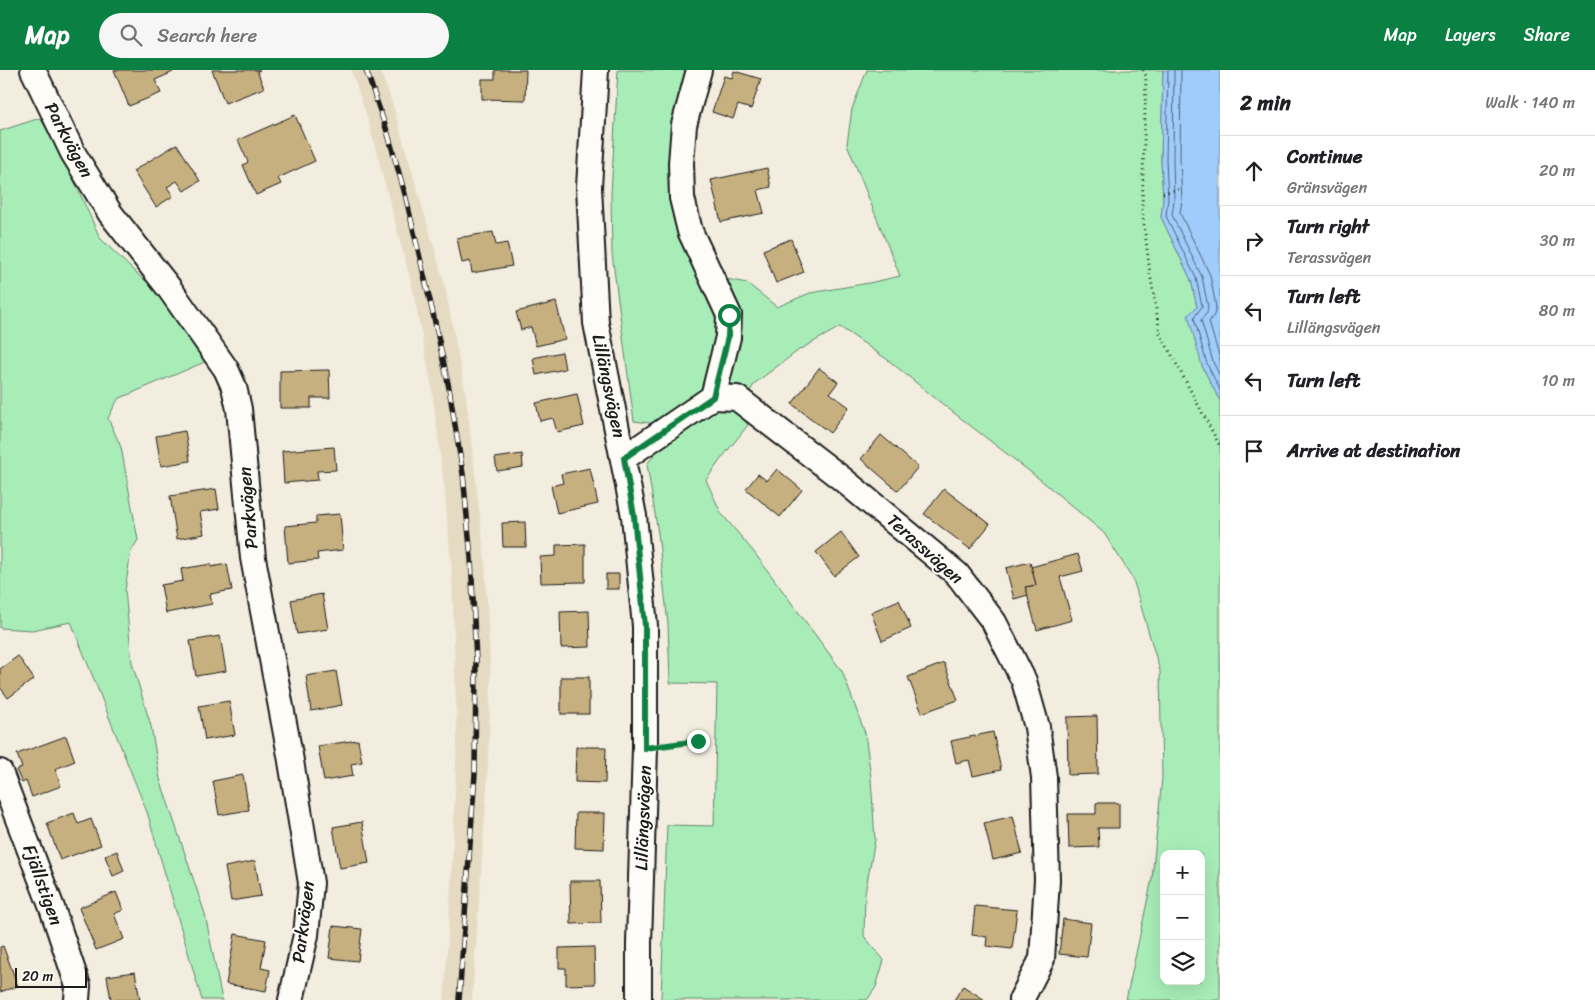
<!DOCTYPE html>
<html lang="en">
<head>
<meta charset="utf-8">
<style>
	body { margin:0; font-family:Sriracha,sans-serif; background:#f6f6f6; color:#202124 }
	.controls { position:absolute; right:15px; bottom:15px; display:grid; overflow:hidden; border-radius:10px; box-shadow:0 5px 20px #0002 }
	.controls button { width:45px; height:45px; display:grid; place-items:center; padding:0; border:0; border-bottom:1px solid #e0e0e0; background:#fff; color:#202124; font:25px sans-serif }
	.scale { position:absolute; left:15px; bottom:12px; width:72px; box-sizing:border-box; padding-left:5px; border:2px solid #1c1c1c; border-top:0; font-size:14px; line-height:18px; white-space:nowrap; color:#1c1c1c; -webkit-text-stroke:4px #fdfcf7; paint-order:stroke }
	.stop { position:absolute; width:15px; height:15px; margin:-11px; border:4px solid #0b8043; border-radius:50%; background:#fff }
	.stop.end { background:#0b8043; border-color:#fff; box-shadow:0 1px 5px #0008 }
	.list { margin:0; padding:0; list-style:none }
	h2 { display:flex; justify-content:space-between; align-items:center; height:65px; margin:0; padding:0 20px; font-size:21px }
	h2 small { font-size:16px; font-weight:400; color:#757577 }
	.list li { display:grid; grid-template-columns:32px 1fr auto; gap:15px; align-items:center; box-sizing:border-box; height:70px; padding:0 20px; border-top:1px solid #e0e0e0 }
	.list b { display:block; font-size:19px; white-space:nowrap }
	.list p { margin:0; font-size:16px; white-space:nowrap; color:#757577 }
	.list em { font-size:16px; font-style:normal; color:#757577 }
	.icon { flex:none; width:28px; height:28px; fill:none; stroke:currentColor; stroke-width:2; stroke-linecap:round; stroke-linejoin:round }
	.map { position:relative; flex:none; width:1220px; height:930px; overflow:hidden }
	header { display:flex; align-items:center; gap:30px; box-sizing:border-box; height:70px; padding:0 25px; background:#0b8043; color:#fff }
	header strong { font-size:24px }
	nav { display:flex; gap:28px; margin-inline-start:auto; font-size:18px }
	.search { width:350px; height:45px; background:#f6f6f6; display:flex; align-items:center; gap:12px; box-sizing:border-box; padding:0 18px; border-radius:28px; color:#757577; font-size:19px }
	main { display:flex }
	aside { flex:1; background:#fff }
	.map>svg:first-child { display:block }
	.built { fill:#e5dbc2 }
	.green { fill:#a8edb8; stroke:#62846a; fill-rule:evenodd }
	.water { fill:#9fccfa; stroke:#6b86a1 }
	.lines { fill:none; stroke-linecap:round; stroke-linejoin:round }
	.shore { stroke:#506275; stroke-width:1 }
	.building { fill:#c7b07f; stroke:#1c1c1c }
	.street-casing { stroke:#1c1c1c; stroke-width:28 }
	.path { stroke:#1c1c1c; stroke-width:3; stroke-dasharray:1 4; stroke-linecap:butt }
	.street { stroke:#fdfcf7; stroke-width:24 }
	.rail-casing { stroke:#1c1c1c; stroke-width:5.5 }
	.rail { stroke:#fdfcf7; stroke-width:4; stroke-dasharray:11; stroke-linecap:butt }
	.route { stroke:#0b8043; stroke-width:6 }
	.labels { text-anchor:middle; stroke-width:4; stroke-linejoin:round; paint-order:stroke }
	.street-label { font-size:18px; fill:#1c1c1c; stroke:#fdfcf7 }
</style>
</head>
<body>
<header>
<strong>Map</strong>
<div class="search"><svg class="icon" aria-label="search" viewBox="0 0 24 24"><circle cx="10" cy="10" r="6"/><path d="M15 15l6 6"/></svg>Search here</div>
<nav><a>Map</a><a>Layers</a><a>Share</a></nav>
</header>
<main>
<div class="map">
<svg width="1220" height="930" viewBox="0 0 1220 930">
	<rect width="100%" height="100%" fill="#f2eddf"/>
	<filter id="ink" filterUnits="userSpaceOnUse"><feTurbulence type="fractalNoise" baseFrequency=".02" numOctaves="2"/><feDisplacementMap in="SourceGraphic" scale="10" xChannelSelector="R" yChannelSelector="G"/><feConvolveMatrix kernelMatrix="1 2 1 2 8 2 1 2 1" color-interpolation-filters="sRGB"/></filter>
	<g filter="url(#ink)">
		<path class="built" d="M351,0H380L392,32L444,212L466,326L485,490L491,614L487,718L472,930H444L451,817L457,670L452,504L445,423L432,318L412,216L368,50Z"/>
		<g class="green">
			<path d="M618,0H688L670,94L673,148L695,203L747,213L777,237L810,223L869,213L900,206L847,74L852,39L867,0H1163L1161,90L1163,130L1161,147L1191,210L1197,237L1202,296L1220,331V930H1126L1152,809L1162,708L1160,601L1133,509L1104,463L1042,411L945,336L888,290L840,257L799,280L755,313L736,344L742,347L748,355L721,389L706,410L721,443L753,481L842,601L865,663L871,708L875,770L865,823L864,866L884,890L876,917L867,930H661L667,755L714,756L717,614L670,613L668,554L658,463L647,394L655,384L650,353L634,351L612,184L611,124ZM1164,784H1201V911H1164Z"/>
			<path d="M40,48L61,82L100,168L136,203L178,237L207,291L118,329L108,348L121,377L138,470L131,481L125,520L132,593L151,656L160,709L205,844L222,930H202L147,742L71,552L32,560L0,558V61Z"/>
		</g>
		<path class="water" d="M1163,0H1220V331L1202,296L1188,245L1197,237L1191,210L1161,147L1163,130L1161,90Z"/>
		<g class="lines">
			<g class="shore">
				<path d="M1168,0L1166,90L1168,129L1166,146L1196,208L1202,236L1194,248L1207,294L1220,320"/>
				<path d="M1174,0L1173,90L1174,130L1172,145L1202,207L1208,237L1207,243L1201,250L1213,292L1220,306"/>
				<path d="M1181,0L1180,90L1182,130L1180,143L1210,205L1216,237L1214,245L1209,252L1220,289"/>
			</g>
		</g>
		<g class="building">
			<path d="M114,0H172L173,2L155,10L161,23L129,36Z"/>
			<path d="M212,0H260L257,1L264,18L225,33Z"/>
			<path d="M495,0H526L525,30L482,29V9H495Z"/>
			<path d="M734,1L761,9L751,39L738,35L733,49L712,42L724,6L732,8Z"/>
			<path d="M295,45L315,91L278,108L281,114L256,125L243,95L248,92L238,70Z"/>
			<path d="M177,74L200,111L184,121L177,111L167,117L173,126L156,137L133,101Z"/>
			<path d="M767,98L771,117L758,120L764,143L721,152L711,110Z"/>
			<path d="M493,162L496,175L507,173L512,196L472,203L470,191L462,193L457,168Z"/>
			<path d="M791,169L804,202L776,213L763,180Z"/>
			<path d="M556,232L565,269L536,276L531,257L521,260L516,242Z"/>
			<path d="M562,282L565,299L536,305L533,288Z"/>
			<path d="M819,298L838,312L830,323L849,337L830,363L792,334Z"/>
			<path d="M329,300L330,328H311V338H280V301Z"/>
			<path d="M577,324L584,356L557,362L553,348L540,351L536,333Z"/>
			<path d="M185,361L190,391L161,396L156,366Z"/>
			<path d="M881,365L918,397L898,421L861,389Z"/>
			<path d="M334,377L336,400L317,401L318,410L284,413L282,381Z"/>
			<path d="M522,384L523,397L497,401L495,388Z"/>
			<path d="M590,398L598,434L557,443L551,416L563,413L561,404Z"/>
			<path d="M777,399L802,420L780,447L746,419L758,404L767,411Z"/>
			<path d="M216,419L219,439L200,442L204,464L177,469L170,426Z"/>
			<path d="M944,419L990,454L970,479L924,444Z"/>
			<path d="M340,444L343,480L317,483L318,490L288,493L285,456L316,453V446Z"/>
			<path d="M525,452L526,477H503L502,453Z"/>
			<path d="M841,462L859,487L834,506L816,482Z"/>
			<path d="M585,474V512L541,513L540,487L556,486V475Z"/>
			<path d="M1078,484L1083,501L1060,507L1072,550L1037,560L1025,517L1036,515L1031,497Z"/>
			<path d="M1030,492L1036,515L1025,517L1028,525L1014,529L1006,498Z"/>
			<path d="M211,494V497L227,494L232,520L210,524L212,534L166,543L161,515L183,511L181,499Z"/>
			<rect x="606" y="504" width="13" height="15"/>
			<path d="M322,524L328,559L297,564L291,530Z"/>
			<path d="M899,530L911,558L882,571L871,542Z"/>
			<path d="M589,541L590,577L561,578L560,542Z"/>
			<path d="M220,566L226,601L196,606L190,571Z"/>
			<path d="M18,586L34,609L8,628L0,617V599Z"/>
			<path d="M944,593L958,630L922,643L908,607Z"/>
			<path d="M336,601L342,635L311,641L306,606Z"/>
			<rect x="561" y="607" width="28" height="37"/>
			<path d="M229,631L235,665L205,670L199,636Z"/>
			<path d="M1097,646L1098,704L1068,705L1067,647Z"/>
			<path d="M993,662L1001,700L973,706L969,690L956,693L951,671Z"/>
			<path d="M66,666L75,691L55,699L61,716L32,727L26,711L22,713L16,700L22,698L17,684Z"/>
			<path d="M358,670L362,692L351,694L353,706L324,711L318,676Z"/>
			<path d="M576,677H606L605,713L575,712Z"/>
			<path d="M243,705L249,740L219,745L213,711Z"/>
			<path d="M1096,733H1119V758H1098L1099,777L1069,778L1068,744H1096Z"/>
			<path d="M74,743L78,754L91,749L101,775L60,790L47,753Z"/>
			<path d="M576,743H605L604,779L575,778Z"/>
			<path d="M1013,746L1022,783L993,790L984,753Z"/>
			<path d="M362,752L369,793L340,798L333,757Z"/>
			<path d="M117,781L124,801L113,806L105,786Z"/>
			<path d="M255,791L261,826L231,831L225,797Z"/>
			<path d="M570,811H600L601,853L571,854Z"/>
			<path d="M116,822L123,840L114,844L124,869L96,880L79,838Z"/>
			<path d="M975,836L1017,840L1012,879L986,876L987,867L972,865Z"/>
			<path d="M1063,849L1091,853L1087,887L1059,884Z"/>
			<path d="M333,856L362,859L358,891L329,888Z"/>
			<path d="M235,864L266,870L261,898L270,900L266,921L226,914Z"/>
			<path d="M3,876L18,916L0,922V877Z"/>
			<path d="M594,877L595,914L566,915V898H559V878Z"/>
			<path d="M135,902L140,930H111L107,906Z"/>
			<path d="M963,916L985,930H954Z"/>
		</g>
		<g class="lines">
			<defs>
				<g id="street">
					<path d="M33,0L73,83L110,143L169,218L226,299L234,317L239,339L253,488L290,685L311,813L306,865L291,930"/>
					<path d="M596,0L589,117L596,253L634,446L645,556V678L639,873V930"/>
					<path d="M699,0L684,55L681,93L682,128L690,161L729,245L728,267L713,327"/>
					<path d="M624,388L713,327L737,328L841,408L957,504L994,552L1024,611L1037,657L1044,707L1047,810L1042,889L1021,930"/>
					<path d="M0,702L52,838L78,916L77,930"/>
				</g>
			</defs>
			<use href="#street" class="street-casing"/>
			<g class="path">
				<path d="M1143,0L1146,6L1142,139L1150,203L1160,263L1220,376"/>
				<path d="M1163,123L1179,119"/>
				<path d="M668,675L698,671"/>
			</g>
			<use href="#street" class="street"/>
			<defs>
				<path id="rail" d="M366,0L388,64L405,124L435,252L449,318L463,404L471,488L476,591L475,704L459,930"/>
			</defs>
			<use href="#rail" class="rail-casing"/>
			<use href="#rail" class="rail"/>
		</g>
	</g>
	<g class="lines" filter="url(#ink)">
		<path class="route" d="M698,671L645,678V556L634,446L624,388L713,327L728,267L729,245"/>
	</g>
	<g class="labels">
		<g class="street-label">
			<text transform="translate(69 70) rotate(62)" y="6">Parkvägen</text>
			<text transform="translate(609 316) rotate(78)" y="6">Lillängsvägen</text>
			<text transform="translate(248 438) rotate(-95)" y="6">Parkvägen</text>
			<text transform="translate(925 479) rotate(42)" y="6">Terassvägen</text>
			<text transform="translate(643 748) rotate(-88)" y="6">Lillängsvägen</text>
			<text transform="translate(43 815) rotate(70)" y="6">Fjällstigen</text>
			<text transform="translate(303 852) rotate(-83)" y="6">Parkvägen</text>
		</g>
	</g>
</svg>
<div class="controls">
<button>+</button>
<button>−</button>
<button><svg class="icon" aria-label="layers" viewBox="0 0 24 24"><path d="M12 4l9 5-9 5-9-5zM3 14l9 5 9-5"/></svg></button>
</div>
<div class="scale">20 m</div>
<div class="stop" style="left:729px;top:245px"></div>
<div class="stop end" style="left:698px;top:671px"></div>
</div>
<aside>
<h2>2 min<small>Walk · 140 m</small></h2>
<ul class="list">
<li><svg class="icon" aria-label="ahead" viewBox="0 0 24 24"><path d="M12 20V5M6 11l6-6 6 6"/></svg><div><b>Continue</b><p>Gränsvägen</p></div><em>20 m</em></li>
<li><svg class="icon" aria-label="right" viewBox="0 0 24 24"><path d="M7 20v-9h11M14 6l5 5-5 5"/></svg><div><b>Turn right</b><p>Terassvägen</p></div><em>30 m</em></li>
<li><svg class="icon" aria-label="left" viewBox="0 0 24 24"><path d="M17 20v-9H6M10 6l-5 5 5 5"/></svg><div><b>Turn left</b><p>Lillängsvägen</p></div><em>80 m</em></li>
<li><svg class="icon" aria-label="left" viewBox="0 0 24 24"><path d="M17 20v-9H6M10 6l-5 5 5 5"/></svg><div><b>Turn left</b></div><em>10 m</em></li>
<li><svg class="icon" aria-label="arrive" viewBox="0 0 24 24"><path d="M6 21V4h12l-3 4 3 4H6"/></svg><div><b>Arrive at destination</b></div></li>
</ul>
</aside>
</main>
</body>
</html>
